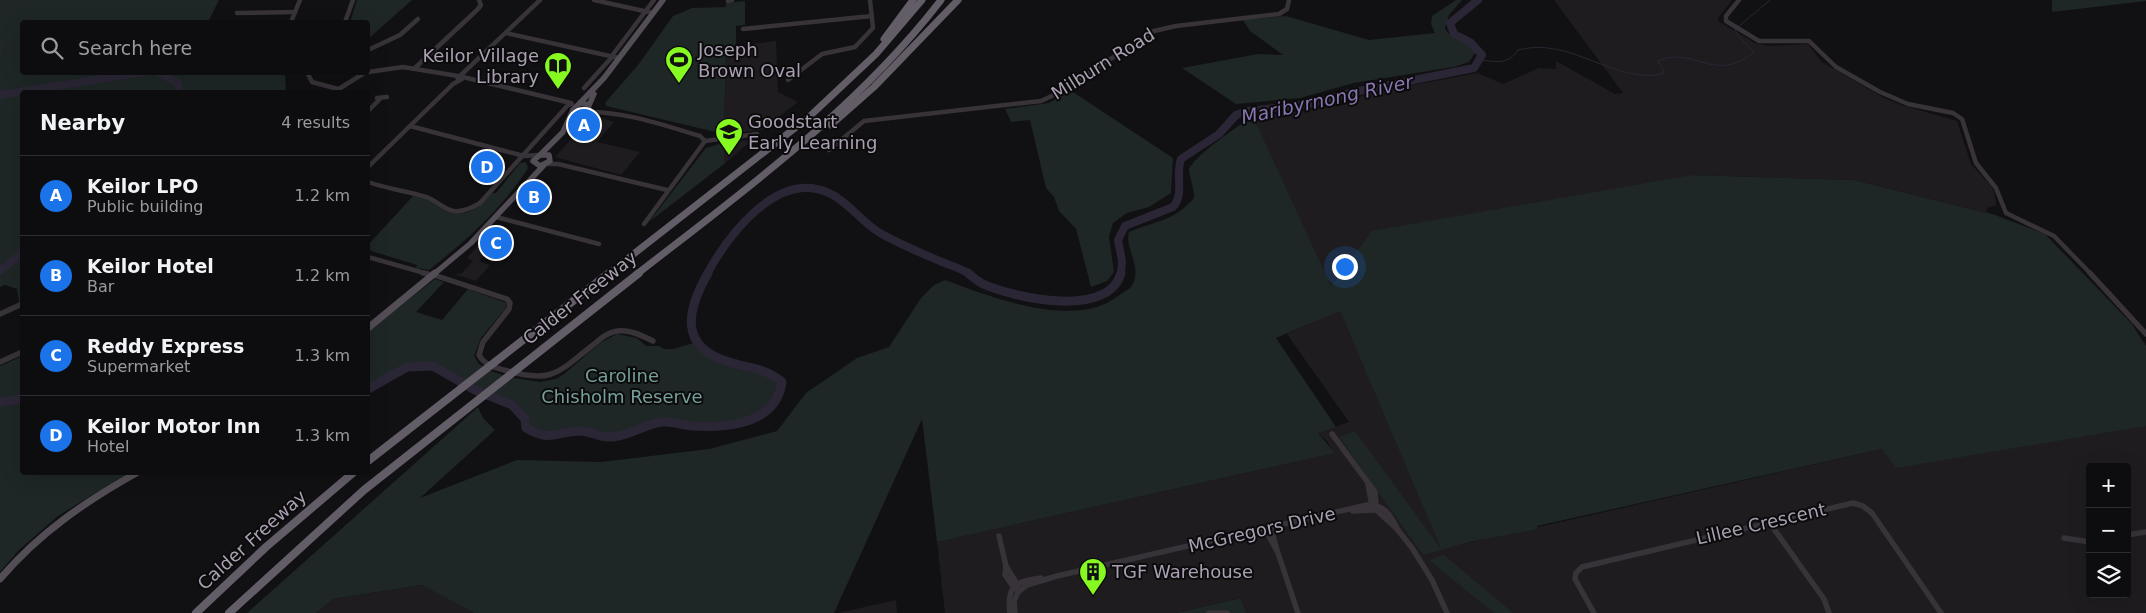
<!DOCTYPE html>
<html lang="en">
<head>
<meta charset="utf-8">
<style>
	body { margin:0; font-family:"DejaVu Sans",sans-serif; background:#1b1a1c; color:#f1f3f6 }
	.controls { position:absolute; right:15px; bottom:15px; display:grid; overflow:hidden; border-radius:5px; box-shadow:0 5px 20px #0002 }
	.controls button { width:45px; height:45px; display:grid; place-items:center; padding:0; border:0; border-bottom:1px solid #2d2c2e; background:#0d0c0e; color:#f1f3f6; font:25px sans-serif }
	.you { position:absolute; left:1344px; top:266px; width:18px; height:18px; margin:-12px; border:4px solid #fff; border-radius:50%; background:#1a73e8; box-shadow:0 0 0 8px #1a73e833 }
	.badge { display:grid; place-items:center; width:32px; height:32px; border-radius:50%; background:#1a73e8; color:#fff; font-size:16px; font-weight:700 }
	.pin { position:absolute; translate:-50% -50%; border:2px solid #fff; box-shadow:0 1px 5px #0006 }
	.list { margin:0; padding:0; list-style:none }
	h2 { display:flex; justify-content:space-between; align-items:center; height:65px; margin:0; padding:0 20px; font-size:21px }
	h2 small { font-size:16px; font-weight:400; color:#9a9b9e }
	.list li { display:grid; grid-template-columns:32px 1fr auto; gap:15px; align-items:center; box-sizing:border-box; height:80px; padding:0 20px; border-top:1px solid #2d2c2e }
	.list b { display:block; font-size:19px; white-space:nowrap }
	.list p { margin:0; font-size:16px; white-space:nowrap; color:#9a9b9e }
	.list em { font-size:16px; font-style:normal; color:#9a9b9e }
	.icon { flex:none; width:28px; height:28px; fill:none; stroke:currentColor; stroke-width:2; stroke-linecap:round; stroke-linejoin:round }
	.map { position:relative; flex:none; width:2146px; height:613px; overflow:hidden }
	.search { position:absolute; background:#0d0c0e; box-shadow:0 5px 20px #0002; left:20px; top:20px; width:350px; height:55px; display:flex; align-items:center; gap:12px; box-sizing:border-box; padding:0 18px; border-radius:5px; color:#9a9b9e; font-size:19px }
	.panel { position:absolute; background:#0d0c0e; box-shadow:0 5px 20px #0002; left:20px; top:90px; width:350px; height:385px; border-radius:5px }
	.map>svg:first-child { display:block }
	.built { fill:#1e1c1f; fill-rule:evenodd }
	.green { fill:#1e2626 }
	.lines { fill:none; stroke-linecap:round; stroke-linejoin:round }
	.stream { stroke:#2b2635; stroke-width:1 }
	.river-far1 { stroke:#2b2635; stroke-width:8 }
	.river { stroke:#2b2635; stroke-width:9 }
	.minor-far1 { stroke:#373339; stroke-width:4.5 }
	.minor { stroke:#373339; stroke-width:5.5 }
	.major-far1 { stroke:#534d56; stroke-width:5.5 }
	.major { stroke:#534d56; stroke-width:7 }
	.highway-far1 { stroke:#635d68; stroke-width:7 }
	.highway { stroke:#635d68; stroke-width:8 }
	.labels { text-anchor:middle; stroke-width:4; stroke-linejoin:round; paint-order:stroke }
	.poi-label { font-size:18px; fill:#aba0b3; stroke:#0c0b0c; text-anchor:start }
	.street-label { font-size:18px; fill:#aba0b3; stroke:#0c0b0c }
	.park-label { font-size:18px; fill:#769f9c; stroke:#0c0b0c }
	.water-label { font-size:19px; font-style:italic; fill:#8975b1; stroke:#0c0b0c }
</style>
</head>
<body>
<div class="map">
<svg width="2146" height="613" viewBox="0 0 2146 613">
	<rect width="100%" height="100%" fill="#111012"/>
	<g class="built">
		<path d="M1554,0H1732L1718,18V21L1755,43L1769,46L1808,44L1822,62L1884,98L1901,105L1957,121L1971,164L1992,187L1995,196L1996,205L1987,208L1986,211L1995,215L1854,180L1692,175L1331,287L1255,121L1277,114L1344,105L1364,95L1381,91L1478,73L1503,84L1539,68L1556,69V61L1615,94L1623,93Z"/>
		<path d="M776,41L778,92L798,102L762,130L724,134L726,47Z"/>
		<path d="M593,115L614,122L597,142L640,152L621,175L555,157Z"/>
		<path d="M737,139L738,141L752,140L723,165L724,143Z"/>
		<path d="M494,227L511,233L492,254L487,253L479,261L490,265L476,281L457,275L454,278L457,274H461L473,261L467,258Z"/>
		<path d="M1340,310L1441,549L1882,449L2146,424V613H1246L1241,598L1176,613H945L937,542L1334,453L1327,441L1318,433L1349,422L1287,334ZM2090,467H2127V594H2090Z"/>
		<path d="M423,585L474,613H316L333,599Z"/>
		<path d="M896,600L897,613H839L842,612Z"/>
	</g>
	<g class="green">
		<path d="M0,0H219L208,22H22V72L285,73L286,92H22V302L19,303L17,289L5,285L0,287Z"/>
		<path d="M357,0H412L368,39V22H350Z"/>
		<path d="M1456,0H1462L1449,15L1445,28C1451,41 1469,40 1475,53L1469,62L1454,67L1354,83L1300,98L1236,104L1182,68L1258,54L1283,55L1250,31L1243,20L1286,16L1369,40L1435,33L1431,24L1432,16Z"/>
		<path d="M2052,0H2146V1L2052,12Z"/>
		<path d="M745,1V25L736,26V46L726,47L724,134L606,106L605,103L638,65L673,16L692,8L726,7V3Z"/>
		<path d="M1070,90L1173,158L1171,193L1149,207L1127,213L1113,223L1109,237L1114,272L1107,281L1091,287L1076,229L1059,211L1054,197L1046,188L1030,120L1011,122L1005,109L1049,103Z"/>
		<path d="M1253,116L1331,286L1372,231L1692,175L1854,180L1995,215L2045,234L2132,324L2146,346V426L1896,468L1882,449L1537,526L1538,529L1470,542L1423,555L1339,437L1355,431L1441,549L1340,311L1276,338L1336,427L1318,433L1335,453L937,542L922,419L834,613H474L422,585L333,599L316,613H247L478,407L483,418L495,430L420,498L517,460L601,462L709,449L777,431L806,393L857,358L889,347L921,298L934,285L945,280C991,297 1075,330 1118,296C1122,293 1128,290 1131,287C1144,267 1124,250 1129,232C1157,220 1173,222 1194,198C1194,187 1190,179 1189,171C1189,159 1241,124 1253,116Z"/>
		<path d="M719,144L724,147V164L649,222L706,148Z"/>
		<path d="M526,162L528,168C503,208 466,241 429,270L416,268L417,265L368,250V245L413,196C451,201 455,234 492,193H496L520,163Z"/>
		<path d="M435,279L444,282L416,312L442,320L468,289L507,303L505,309L481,338L474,356L479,364L491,371L508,377L540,382L556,379L564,374L600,343L617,334L637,338L646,346H659L664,349H673L697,342C707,351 717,359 730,364C749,371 768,365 782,382C784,424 720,428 690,426C683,425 675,422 668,422C653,422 642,430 628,434C620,436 607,439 598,437C595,436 591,433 588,432C563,427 554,449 526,428L525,419L512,405L475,390L433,366L407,367L368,389V331Z"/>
		<path d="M22,356V472L128,473L58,516L19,550L0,572V366Z"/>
		<path d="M1444,555L1513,613H1494L1429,560Z"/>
		<path d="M1241,598L1246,613H1176Z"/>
	</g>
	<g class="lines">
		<g class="stream">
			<path d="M0,14L19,0"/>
			<path d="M1738,27L1770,0"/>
			<path d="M0,43L4,44L0,52"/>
			<path d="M1481,60C1498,62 1507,65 1518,50C1571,36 1613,84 1663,74L1664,71L1658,61C1694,45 1714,85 1754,52L1738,36L1735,29"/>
		</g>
		<g class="river-far1">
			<path d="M157,72L178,83L179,92"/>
			<path d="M0,95L145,72"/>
			<path d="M0,271L22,253"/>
			<path d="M707,274C728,236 777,169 829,193C849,202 861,222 880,233C899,244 921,253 942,262C951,266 961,268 969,274"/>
			<path d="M1121,274L1122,261L1118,240L1125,226L1173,207C1185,193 1175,176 1181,159L1219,134L1236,115L1247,111L1310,104L1349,93L1474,68L1482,55L1470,42L1454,34L1450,23L1478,0"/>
		</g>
		<g class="river">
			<path d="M968,273C973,277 977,281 983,284C1015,298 1108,319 1121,273"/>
			<path d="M368,389L407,367L433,366L475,390L512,405L525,419L526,428C551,443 556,431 581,431C596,432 600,440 618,436C633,433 647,424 662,422C673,421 682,425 692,426C728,428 776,424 782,382C766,368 748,368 729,362C678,347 687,310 708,273"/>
			<path d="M0,402L22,399"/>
		</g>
		<g class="minor-far1">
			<path d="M594,0L653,13"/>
			<path d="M1739,0L1726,16V21L1759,41H1809L1836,67L1880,92L1908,104L1953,113L1962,119L1976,163L1996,188L2006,213L2054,236L2091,274"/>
			<path d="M728,1L732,0"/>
			<path d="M237,13L295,12"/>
			<path d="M291,22L300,0"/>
			<path d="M345,22L353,0"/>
			<path d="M743,29L872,16"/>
			<path d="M506,33L619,58"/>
			<path d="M368,50L400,35L418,19"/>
			<path d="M611,57L654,0"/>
			<path d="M416,67L477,10L481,5L479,0"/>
			<path d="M307,72L312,82L338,89"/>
			<path d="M368,72L403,67L458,76"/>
			<path d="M460,76L540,0"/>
			<path d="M463,77L571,103"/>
			<path d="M788,80L822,54L855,47L873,28L870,0"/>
			<path d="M584,88L612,57"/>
			<path d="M334,92L366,72"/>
			<path d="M377,98L387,97"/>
			<path d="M368,111L380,99"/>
			<path d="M585,112C624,111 663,125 700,136L705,141L757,134"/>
			<path d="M410,126L524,156L539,155"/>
			<path d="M829,150L864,121L1041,101L1056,94L1154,31L1176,26L1279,14L1287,9L1289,0"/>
			<path d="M546,164H558L667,190"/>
			<path d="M368,167L453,84L462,79V76L457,77L459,80"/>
			<path d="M368,182C388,189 407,191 426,197C436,200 443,209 454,211C464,212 472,208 480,203L568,105L572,104"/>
			<path d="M496,217L599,244"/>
			<path d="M644,224L705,141"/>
			<path d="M368,257L428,274"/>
		</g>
		<g class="minor">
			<path d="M423,273L428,274"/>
			<path d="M2090,273L2146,334"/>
			<path d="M434,275L507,299L510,303L509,309L483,342L479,355C485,366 497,368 508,371C554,384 559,371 593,345C599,340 605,334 613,332C627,328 641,335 653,341"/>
			<path d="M0,314L22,304"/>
			<path d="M0,362L22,352"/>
			<path d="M1332,434L1375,492L1376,506"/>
			<path d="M1368,484L1372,506L1397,529L1412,548L1432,580L1447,613"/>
			<path d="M1353,511L1374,510"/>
			<path d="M1769,522L1824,599L1829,613"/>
			<path d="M1271,528L1277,550"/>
			<path d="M1265,529L1278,553L1298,613"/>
			<path d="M2127,535L2146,532"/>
			<path d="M999,536L1006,566L1017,584L1018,592L1014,601L1015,613"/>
			<path d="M2064,538L2090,542"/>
			<path d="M1006,566L1005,575L1014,588"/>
			<path d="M1018,592L1027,585L1057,576L1367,505C1384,504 1391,515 1398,530"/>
			<path d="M1010,613C1006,586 1016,581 1041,578"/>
			<path d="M1209,613H1227"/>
			<path d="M1594,613L1575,579L1576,573L1582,567L1853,503L1863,506L1872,513L1941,613"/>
		</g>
		<g class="major-far1">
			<path d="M580,103L604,78L663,0"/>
			<path d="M589,105L580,103L573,110L581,113L587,110L594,94"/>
			<path d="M540,155H549L550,161L540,166L533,161Z"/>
			<path d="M540,155L563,132L573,110"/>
			<path d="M434,274L471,243L544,165"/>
		</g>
		<g class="major">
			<path d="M368,328L435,273"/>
			<path d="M0,579C39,533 86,501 138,472"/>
		</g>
		<g class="highway-far1">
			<path d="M884,39L913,0"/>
			<path d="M831,125L874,87L958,0"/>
			<path d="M608,274L809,117L876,54L922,0"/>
			<path d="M637,274C745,190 857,109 941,0"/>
		</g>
		<g class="highway">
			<path d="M368,461L609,273"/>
			<path d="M196,613L266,547L354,472"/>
			<path d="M229,613L364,490L639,273"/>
		</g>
	</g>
	<defs>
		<symbol id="stadium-pin" viewBox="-11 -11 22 30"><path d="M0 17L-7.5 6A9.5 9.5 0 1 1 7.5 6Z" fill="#86f920" stroke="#0c0b0c"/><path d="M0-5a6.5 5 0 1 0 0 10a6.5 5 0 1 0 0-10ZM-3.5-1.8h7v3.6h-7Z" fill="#111"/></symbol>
		<symbol id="library-pin" viewBox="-11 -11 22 30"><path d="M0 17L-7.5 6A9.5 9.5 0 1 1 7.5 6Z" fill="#86f920" stroke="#0c0b0c"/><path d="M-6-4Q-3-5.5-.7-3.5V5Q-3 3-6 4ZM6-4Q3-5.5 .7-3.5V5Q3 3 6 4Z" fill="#111"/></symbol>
		<symbol id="school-pin" viewBox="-11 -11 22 30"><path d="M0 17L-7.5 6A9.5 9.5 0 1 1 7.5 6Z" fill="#86f920" stroke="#0c0b0c"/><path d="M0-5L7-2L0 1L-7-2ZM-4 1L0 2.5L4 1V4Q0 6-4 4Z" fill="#111"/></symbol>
		<symbol id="building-pin" viewBox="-11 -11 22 30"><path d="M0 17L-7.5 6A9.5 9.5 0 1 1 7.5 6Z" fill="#86f920" stroke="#0c0b0c"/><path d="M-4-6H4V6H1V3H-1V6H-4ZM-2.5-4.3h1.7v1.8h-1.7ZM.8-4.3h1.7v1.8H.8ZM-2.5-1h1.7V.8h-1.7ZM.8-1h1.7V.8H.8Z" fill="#111"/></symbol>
	</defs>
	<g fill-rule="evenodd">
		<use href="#stadium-pin" x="663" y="44" width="32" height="43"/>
		<use href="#library-pin" x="542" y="50" width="32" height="43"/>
		<use href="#school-pin" x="713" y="116" width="32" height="43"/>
		<use href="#building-pin" x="1077" y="556" width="32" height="43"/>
	</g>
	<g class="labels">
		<g class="poi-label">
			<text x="698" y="56">Joseph<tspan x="698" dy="21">Brown Oval</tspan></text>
			<text x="539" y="62" text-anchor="end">Keilor Village<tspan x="539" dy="21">Library</tspan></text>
			<text x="748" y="128">Goodstart<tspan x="748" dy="21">Early Learning</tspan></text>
			<text x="1112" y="578">TGF Warehouse</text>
		</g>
		<g class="street-label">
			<text transform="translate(1103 64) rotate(-32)" y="6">Milburn Road</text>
			<text transform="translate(580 298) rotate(-38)" y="6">Calder Freeway</text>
			<text transform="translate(1761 524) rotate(-13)" y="6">Lillee Crescent</text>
			<text transform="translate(1262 530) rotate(-13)" y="6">McGregors Drive</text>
			<text transform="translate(252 540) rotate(-42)" y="6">Calder Freeway</text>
		</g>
		<g class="park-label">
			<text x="622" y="382">Caroline<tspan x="622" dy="21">Chisholm Reserve</tspan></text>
		</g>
		<g class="water-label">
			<text transform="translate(1327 99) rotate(-12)" y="7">Maribyrnong River</text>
		</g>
	</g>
</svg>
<div class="controls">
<button>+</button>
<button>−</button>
<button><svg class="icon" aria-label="layers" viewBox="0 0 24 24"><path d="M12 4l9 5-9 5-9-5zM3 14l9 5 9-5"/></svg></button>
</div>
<div class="you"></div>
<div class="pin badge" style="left:584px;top:125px">A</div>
<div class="pin badge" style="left:534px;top:197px">B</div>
<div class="pin badge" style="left:496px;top:243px">C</div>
<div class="pin badge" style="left:487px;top:167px">D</div>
<div class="search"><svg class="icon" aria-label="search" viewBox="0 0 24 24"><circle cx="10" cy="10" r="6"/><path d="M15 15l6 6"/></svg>Search here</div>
<section class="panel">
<h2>Nearby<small>4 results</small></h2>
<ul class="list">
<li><span class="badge">A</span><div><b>Keilor LPO</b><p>Public building</p></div><em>1.2 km</em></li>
<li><span class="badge">B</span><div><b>Keilor Hotel</b><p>Bar</p></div><em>1.2 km</em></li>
<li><span class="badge">C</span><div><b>Reddy Express</b><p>Supermarket</p></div><em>1.3 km</em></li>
<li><span class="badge">D</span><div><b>Keilor Motor Inn</b><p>Hotel</p></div><em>1.3 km</em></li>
</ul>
</section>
</div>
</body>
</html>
